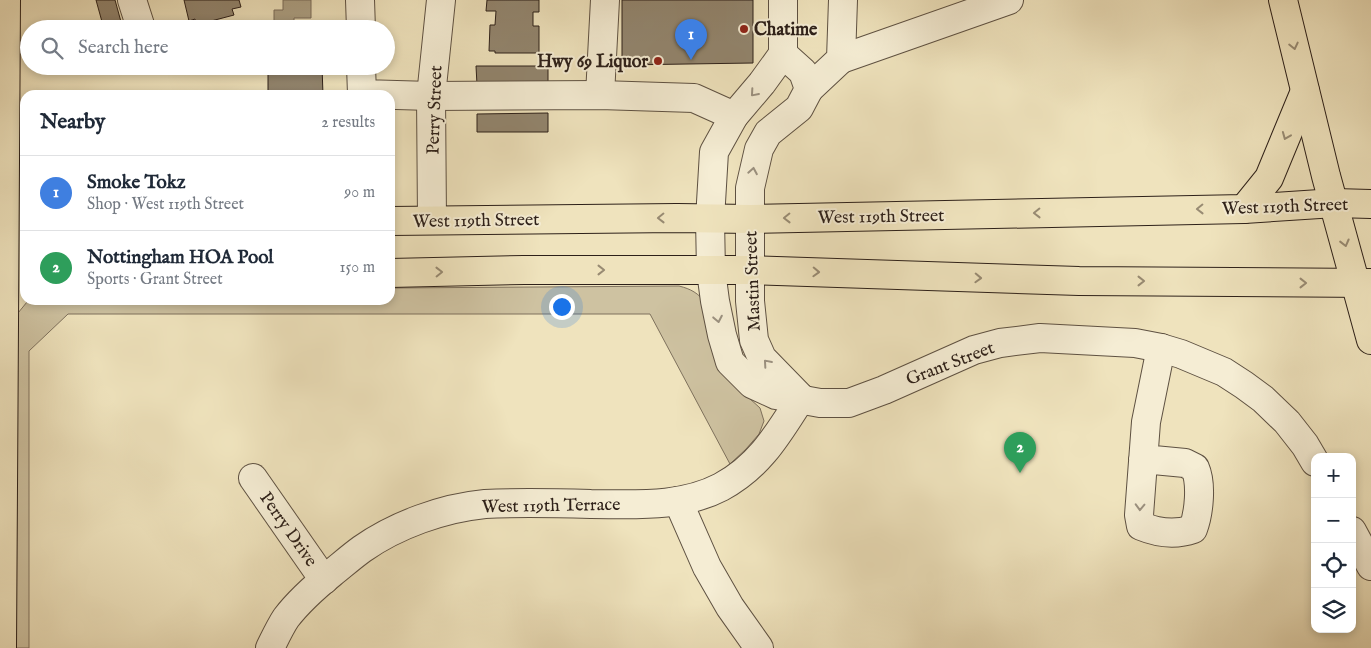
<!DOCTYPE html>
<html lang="en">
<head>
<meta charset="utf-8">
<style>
	body { margin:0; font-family:"IM FELL English",serif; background:#f6f6f7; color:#1f2937 }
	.controls { position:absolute; right:15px; bottom:15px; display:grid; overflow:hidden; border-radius:10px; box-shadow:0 2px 8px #0003 }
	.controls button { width:45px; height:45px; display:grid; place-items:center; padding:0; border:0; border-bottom:1px solid #e0e1e3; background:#fff; color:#1f2937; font:25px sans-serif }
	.you { position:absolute; left:561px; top:306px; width:18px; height:18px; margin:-12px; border:4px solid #fff; border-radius:50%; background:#1a73e8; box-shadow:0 0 0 8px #1a73e833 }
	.badge { display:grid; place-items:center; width:32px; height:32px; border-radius:50%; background:#d93025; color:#fff; font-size:16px; font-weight:700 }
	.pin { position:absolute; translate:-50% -41px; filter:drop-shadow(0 1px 2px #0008) }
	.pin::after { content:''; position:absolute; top:26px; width:18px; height:15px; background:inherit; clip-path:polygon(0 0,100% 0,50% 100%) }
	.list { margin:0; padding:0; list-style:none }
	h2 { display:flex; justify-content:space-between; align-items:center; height:65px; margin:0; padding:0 20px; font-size:21px }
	h2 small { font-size:16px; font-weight:400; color:#747a83 }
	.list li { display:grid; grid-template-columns:32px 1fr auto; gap:15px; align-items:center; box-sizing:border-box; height:75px; padding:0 20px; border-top:1px solid #e0e1e3 }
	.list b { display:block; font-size:19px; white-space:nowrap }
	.list p { margin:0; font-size:16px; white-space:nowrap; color:#747a83 }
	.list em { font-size:16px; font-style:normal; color:#747a83 }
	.icon { flex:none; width:28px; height:28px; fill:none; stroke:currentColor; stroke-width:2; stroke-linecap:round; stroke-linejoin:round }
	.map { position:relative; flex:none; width:1371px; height:648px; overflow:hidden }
	.search { position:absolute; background:#fff; box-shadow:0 2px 8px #0003; left:20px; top:20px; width:375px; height:55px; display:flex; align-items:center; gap:12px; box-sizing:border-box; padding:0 18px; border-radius:28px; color:#747a83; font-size:19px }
	.panel { position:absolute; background:#fff; box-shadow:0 2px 8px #0003; left:20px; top:90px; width:375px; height:215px; border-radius:15px }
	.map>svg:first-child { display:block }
	.green { fill:#cec2a1; stroke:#7e715d }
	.water { fill:#ada185; stroke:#7a6d5a }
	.building { fill:#92856e; stroke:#2d2019 }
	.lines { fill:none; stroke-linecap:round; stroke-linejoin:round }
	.minor-casing { stroke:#5e5142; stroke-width:30 }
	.major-casing { stroke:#2d2019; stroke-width:30 }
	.highway-casing { stroke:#2d2019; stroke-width:30 }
	.minor { stroke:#f5edd4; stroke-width:28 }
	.major { stroke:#efe3bd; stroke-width:28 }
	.highway { stroke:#efe3bd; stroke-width:28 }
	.oneway { stroke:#988b73 }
	.oneway2 { stroke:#9b9180 }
	.poi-dot { fill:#8f2418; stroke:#f5edd4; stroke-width:2 }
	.labels { text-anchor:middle; stroke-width:4; stroke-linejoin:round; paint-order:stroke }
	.poi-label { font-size:18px; font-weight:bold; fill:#2d2019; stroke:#f5edd4; text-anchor:start }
	.street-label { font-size:18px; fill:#2d2019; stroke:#f5edd4 }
</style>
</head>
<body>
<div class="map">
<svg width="1371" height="648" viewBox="0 0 1371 648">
	<rect width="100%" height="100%" fill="#efe3bd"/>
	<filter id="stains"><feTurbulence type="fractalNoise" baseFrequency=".004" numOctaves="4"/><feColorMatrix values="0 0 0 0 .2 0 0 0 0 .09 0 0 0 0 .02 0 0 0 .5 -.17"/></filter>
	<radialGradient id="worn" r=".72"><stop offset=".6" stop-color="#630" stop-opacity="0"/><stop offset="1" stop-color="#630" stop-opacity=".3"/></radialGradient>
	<path class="green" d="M679,286C691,289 698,293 706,303L725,376L760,408L764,421L759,434L746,449L730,464L650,314H68L29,351V648H13L18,313L27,302L32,300H390V288Z"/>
	<path class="water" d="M283,0H311V18H294V29H274V10H283Z"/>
	<g class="building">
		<path d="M96,0H115L123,29H104Z"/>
		<path d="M184,0H239L241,7L232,9L234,15L196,25L195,19L189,21Z"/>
		<path d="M487,0H539V12H533V26H539V53H495V51H489L490,25H495L496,11H486Z"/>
		<path d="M622,0H753V63L622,65Z"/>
		<path d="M268,66H322L323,95H268Z"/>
		<path d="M476,66H548V84L477,85Z"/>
		<path d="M548,113V132H477V114Z"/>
	</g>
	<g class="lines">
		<defs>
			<g id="minor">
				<path d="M132,0L141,28"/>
				<path d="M360,0L361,29"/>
				<path d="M783,0V54L762,83L734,116L714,152L710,219L711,271L715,301L722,335L730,362L752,384L776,395L820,403H849L884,390L974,350L1000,343L1040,338L1135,343L1161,348L1181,354L1224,372L1244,385L1263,399L1287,422L1305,445L1315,462"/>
				<path d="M783,54L803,72L809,89L799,108L768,133L759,149L750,188V301L754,340L762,358L801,398"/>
				<path d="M841,59L1009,0"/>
				<path d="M361,66L362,94L431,96L600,95L694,98L734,116"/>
				<path d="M809,89L841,59L843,0"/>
				<path d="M600,95L605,0"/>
				<path d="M432,220L431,96L441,0"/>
				<path d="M1143,459L1185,463L1195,468C1202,484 1199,513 1193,529C1176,535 1158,533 1141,526L1139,515L1146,422L1161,348"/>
				<path d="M253,478L324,580"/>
				<path d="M678,501L707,567L730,607L759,648"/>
				<path d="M1352,531L1371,566"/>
				<path d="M270,648C275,638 280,627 286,618C299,601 316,586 332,573C342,565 351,557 362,549C396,525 443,508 485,504C520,502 556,503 591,504C634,504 681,508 721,487C760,466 778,434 801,398"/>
			</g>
			<g id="major">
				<path d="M390,221L677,218L751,219L1244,209L1335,203L1371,204"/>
				<path d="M390,273L524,270H750L1079,281L1371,283"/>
				<path d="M2,648L6,0"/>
			</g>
			<g id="highway">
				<path d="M1283,0L1326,176L1371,340"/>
				<path d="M1244,209L1269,178L1305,91"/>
			</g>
		</defs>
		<use href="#minor" class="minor-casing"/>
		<use href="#major" class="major-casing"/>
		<use href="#highway" class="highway-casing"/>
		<use href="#minor" class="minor"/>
		<use href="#major" class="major"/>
		<use href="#highway" class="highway"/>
	</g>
	<defs><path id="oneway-chevron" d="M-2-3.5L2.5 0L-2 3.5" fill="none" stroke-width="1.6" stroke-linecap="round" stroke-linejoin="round" transform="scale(1.25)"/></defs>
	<g class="oneway">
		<use href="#oneway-chevron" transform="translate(1294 46) rotate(77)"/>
		<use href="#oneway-chevron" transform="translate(1286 136) rotate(112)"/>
		<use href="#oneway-chevron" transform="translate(1200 209) rotate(179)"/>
		<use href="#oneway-chevron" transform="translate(1037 213) rotate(179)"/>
		<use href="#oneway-chevron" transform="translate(661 218) rotate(179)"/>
		<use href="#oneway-chevron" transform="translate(787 218) rotate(179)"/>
		<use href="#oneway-chevron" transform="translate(1345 243) rotate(76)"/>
		<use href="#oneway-chevron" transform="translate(601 270)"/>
		<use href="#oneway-chevron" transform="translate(439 272) rotate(-1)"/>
		<use href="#oneway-chevron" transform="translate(816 272) rotate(2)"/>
		<use href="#oneway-chevron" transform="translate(978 278) rotate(2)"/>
		<use href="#oneway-chevron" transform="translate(1141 281)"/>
		<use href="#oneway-chevron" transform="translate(1303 283)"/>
	</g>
	<g class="oneway2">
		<use href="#oneway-chevron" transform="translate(754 93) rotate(131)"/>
		<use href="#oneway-chevron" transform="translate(753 171) rotate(-80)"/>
		<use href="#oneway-chevron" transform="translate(718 319) rotate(79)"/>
		<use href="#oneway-chevron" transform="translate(767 363) rotate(-131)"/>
		<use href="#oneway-chevron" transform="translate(1140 507) rotate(92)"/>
	</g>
	<g class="poi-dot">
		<circle cx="744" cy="29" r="5"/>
		<circle cx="658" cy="61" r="5"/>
	</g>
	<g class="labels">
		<g class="poi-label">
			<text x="754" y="35">Chatime</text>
			<text x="648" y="67" text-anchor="end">Hwy 69 Liquor</text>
		</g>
		<g class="street-label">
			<text transform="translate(434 110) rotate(-88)" y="6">Perry Street</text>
			<text transform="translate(1285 206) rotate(-2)" y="6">West 119th Street</text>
			<text transform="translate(881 216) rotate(-1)" y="6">West 119th Street</text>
			<text transform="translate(476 220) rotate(-1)" y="6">West 119th Street</text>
			<text transform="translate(752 281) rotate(-92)" y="6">Mastin Street</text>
			<text transform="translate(950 363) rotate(-21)" y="6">Grant Street</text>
			<text transform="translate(551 505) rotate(-1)" y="6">West 119th Terrace</text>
			<text transform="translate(289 529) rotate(55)" y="6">Perry Drive</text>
		</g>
	</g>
	<rect width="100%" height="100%" filter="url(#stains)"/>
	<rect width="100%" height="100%" fill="url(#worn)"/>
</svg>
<div class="controls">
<button>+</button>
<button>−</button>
<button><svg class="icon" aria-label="locate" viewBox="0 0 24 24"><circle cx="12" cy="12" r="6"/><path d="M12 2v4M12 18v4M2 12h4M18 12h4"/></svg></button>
<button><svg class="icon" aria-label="layers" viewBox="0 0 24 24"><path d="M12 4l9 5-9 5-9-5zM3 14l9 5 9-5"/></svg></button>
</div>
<div class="you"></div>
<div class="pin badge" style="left:691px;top:60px;background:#3f7fe0">1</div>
<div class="pin badge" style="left:1020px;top:473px;background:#2e9e5b">2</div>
<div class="search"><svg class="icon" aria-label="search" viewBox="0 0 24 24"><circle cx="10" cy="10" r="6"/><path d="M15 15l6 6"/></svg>Search here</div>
<section class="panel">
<h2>Nearby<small>2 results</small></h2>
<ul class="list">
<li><span class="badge" style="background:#3f7fe0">1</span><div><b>Smoke Tokz</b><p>Shop · West 119th Street</p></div><em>90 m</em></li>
<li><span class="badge" style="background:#2e9e5b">2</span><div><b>Nottingham HOA Pool</b><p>Sports · Grant Street</p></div><em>150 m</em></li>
</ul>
</section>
</div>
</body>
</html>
